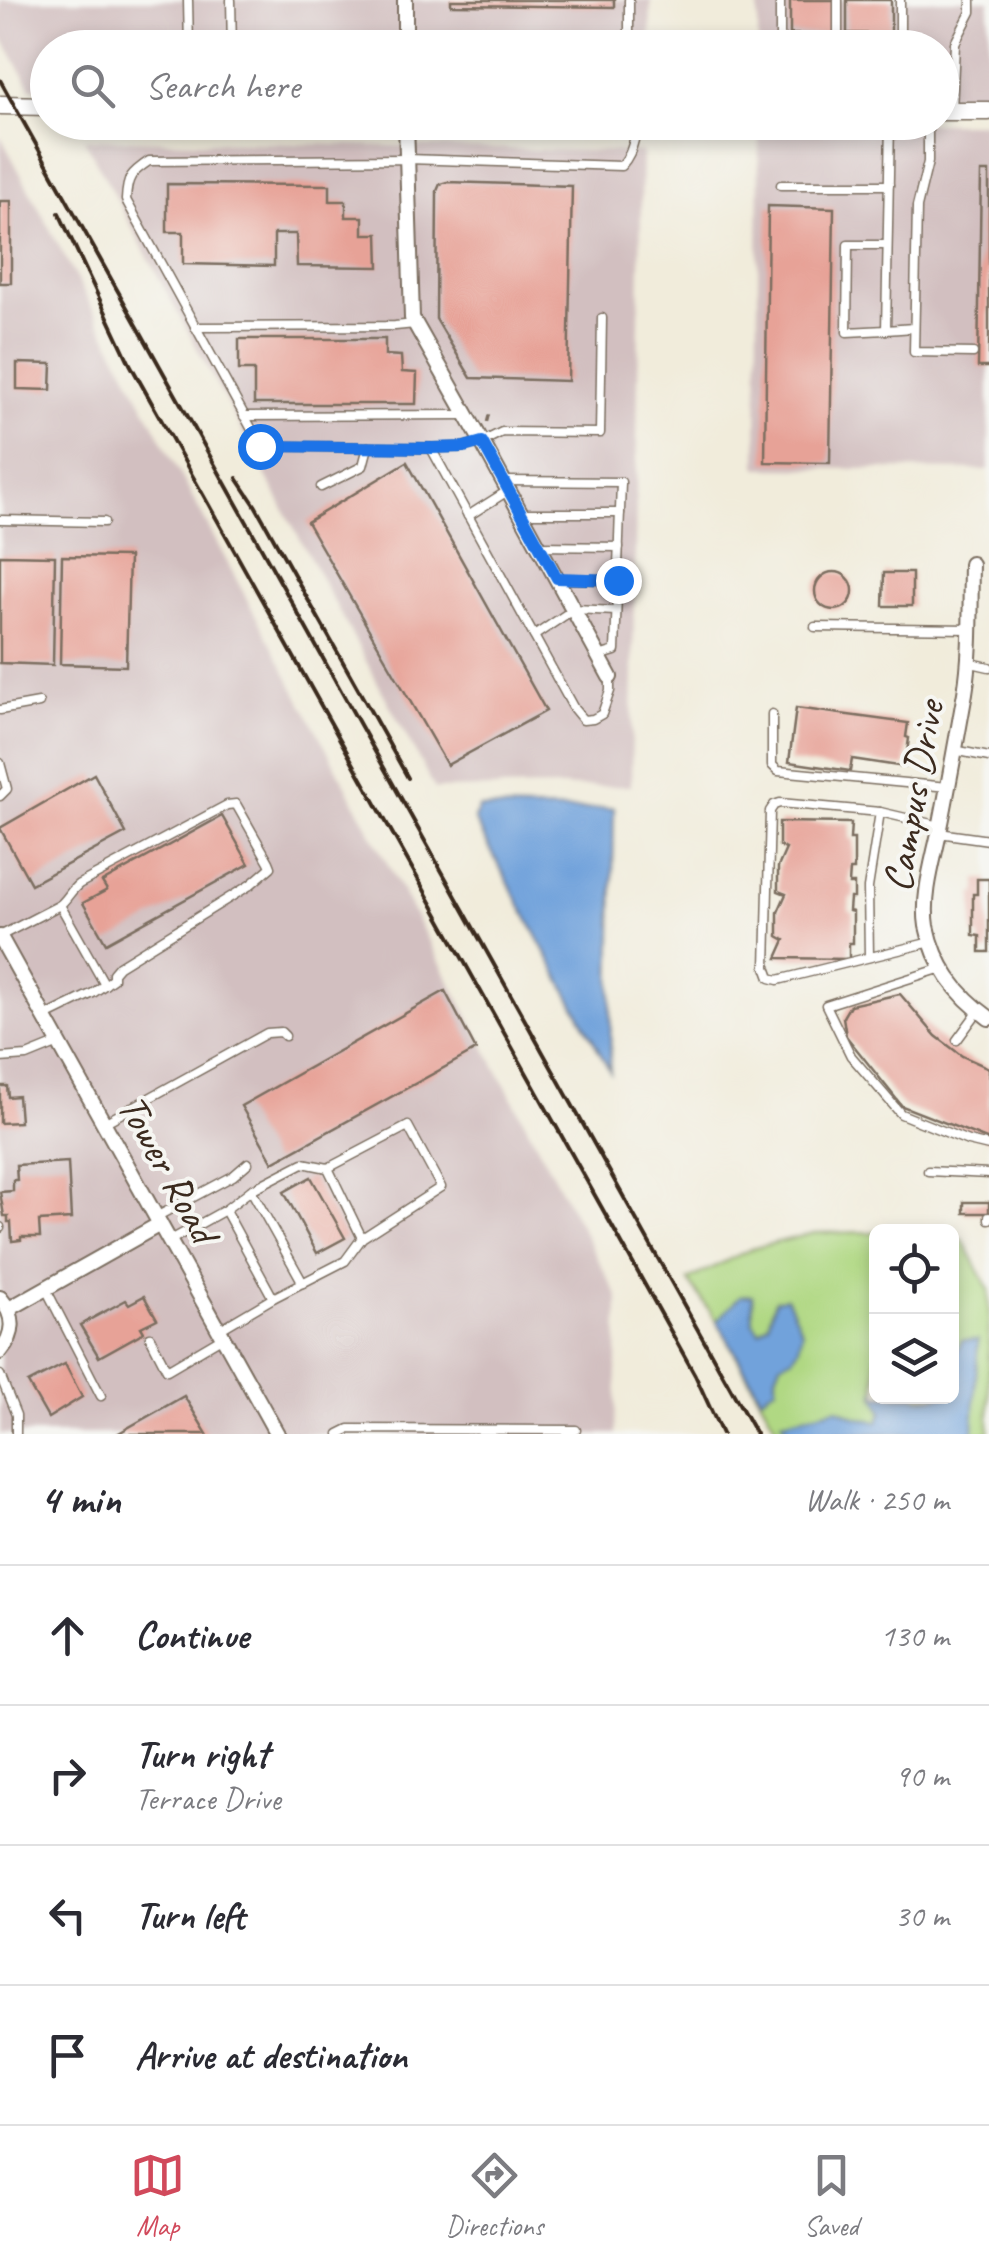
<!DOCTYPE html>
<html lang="en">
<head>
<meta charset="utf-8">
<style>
	body { margin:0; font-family:Caveat,sans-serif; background:#f7f7f7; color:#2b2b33 }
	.controls { position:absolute; right:30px; bottom:30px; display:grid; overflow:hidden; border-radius:15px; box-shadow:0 5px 15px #0003 }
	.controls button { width:90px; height:90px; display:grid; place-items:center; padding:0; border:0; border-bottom:2px solid #e1e1e2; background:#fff; color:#2b2b33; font:50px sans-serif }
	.stop { position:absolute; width:30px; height:30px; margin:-22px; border:8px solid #1a73e8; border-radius:50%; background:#fff }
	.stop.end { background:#1a73e8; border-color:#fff; box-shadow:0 2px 10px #0008 }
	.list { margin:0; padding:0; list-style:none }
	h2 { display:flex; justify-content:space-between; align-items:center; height:130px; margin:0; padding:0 40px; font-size:42px }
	h2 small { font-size:32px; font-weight:400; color:#7c7c81 }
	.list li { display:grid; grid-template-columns:65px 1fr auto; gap:30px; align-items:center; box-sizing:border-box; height:140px; padding:0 40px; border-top:2px solid #e1e1e2 }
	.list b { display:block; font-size:38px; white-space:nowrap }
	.list p { margin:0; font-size:32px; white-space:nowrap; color:#7c7c81 }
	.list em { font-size:32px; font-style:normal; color:#7c7c81 }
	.icon { flex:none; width:55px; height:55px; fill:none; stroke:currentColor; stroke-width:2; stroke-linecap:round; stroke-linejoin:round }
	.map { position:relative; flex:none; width:989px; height:1434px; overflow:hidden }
	.search { position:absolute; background:#fff; box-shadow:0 5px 15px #0003; left:30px; right:30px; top:30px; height:110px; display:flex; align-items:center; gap:25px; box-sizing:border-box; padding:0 35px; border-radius:55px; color:#7c7c81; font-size:38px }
	.sheet { height:690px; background:#fff }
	nav { display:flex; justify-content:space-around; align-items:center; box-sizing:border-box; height:140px; border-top:2px solid #e1e1e2; background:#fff; font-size:28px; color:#7c7c81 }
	nav a { display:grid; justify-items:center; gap:5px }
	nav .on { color:#d1495b }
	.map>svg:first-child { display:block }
	.industrial { fill:#d2bfc0 }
	.green { fill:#b0d883; stroke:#768150; stroke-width:2.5 }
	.water { fill:#71a2db; stroke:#56667c; stroke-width:2.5 }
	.building { fill:#e7a297 }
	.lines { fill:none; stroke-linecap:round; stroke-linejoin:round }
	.service-casing { stroke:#7b6e60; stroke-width:11 }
	.minor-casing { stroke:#7b6e60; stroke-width:18 }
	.tertiary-casing { stroke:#7b6e60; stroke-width:21 }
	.path { stroke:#7b6e60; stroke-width:2.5; stroke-dasharray:8 8; stroke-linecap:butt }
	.service { stroke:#fff; stroke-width:8 }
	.minor { stroke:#fff; stroke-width:14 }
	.tertiary { stroke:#fff; stroke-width:18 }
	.rail { stroke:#3b2a1e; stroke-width:4 }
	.route { stroke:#1a73e8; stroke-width:12 }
	.labels { text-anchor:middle; stroke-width:8; stroke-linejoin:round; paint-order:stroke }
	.street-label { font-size:42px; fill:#3b2a1e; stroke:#f6f6f2 }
</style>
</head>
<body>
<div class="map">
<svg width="989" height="1434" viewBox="0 0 989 1434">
	<rect width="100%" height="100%" fill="#f6f6f2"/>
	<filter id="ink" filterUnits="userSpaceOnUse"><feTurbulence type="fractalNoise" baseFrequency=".01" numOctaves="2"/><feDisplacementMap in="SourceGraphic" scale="20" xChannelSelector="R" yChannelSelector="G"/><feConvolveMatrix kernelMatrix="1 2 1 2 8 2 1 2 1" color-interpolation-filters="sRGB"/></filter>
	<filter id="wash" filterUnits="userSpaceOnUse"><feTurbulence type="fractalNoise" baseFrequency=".0048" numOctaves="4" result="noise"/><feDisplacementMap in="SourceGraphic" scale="40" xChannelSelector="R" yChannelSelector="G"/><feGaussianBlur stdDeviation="2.25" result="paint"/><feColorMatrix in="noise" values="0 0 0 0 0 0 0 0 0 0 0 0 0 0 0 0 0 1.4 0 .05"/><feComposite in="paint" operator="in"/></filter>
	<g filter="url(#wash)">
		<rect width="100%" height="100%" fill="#f1ecdb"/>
		<g class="industrial">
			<path d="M0,0H651L650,47L48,48L47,88H31L0,34Z"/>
			<path d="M758,0H989V95H942V48H758Z"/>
			<path d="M759,123H989V470L757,468Z"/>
			<path d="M0,135L618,1297L616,1434H0Z"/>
			<path d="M84,139L642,152L631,786L435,789Z"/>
		</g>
		<path class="green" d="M876,1232V1396H952V1238L963,1240L989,1290V1434H780L717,1321L688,1280L751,1249L814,1233Z"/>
		<g class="water">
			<path d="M479,808L573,810L614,808L610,1071L474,819Z"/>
			<path d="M752,1295L753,1322L759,1331L768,1324L775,1300L786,1297L802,1331L799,1347L793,1357L781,1363L776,1375V1387L761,1397L717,1321L740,1296Z"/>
			<path d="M962,1340H978L973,1434H790L782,1421L837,1408L856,1417L878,1422L883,1411L875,1395L876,1390V1396L917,1397L918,1399L952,1396V1361Z"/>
		</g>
		<g id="blocks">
			<g class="building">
				<path d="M451,0H614V7L451,5Z"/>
				<path d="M790,0H835L836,35L790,34Z"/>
				<path d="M847,0H891V34L847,33Z"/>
				<path d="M981,172H989V367H978Z"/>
				<path d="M447,182L572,186L568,381L471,378L436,319L437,191L440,184Z"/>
				<path d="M167,184L330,185V201H346V217H363V234H378L379,267L297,266L296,234H274V266L183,264V232H167Z"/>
				<rect x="0" y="201" width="11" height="82"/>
				<path d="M768,206L834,208L830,463L765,462Z"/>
				<path d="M239,339H385V355L401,356L402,372L417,373L416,404H254V370H239Z"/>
				<path d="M17,363L52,364L51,390L17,389Z"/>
				<path d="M407,462L546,711L447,765L307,522Z"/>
				<path d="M0,555L55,556L53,665L0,663Z"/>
				<path d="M62,556L129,557L126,666L60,664Z"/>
				<circle cx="834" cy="591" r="19"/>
				<path d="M884,573H912V606H883Z"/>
				<path d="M796,708L908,723L906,737L909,738L905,767L852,759L850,771L789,762Z"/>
				<path d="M94,774L126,833L31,884L0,828Z"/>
				<path d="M222,816L249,864L106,943L83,903L107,890L102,882Z"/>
				<path d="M779,822L851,823L850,839H854V870H850L849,884H854V898H850L849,911L853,912V943H849V959L777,958L785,940L778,936V912L786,894L778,891V867L786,849L779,846Z"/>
				<path d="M977,879H989V952H980V936L973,935V894H977Z"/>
				<path d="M445,991L476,1050L273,1162L241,1106Z"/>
				<path d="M900,994L936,1036L962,1056L989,1068V1140L902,1106L846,1036L843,1017L850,1005Z"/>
				<path d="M0,1086H7L8,1097L18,1096L20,1122L0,1123Z"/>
				<path d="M68,1162L71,1219L39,1221L40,1237H21V1240L12,1241L11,1222H8V1216H4L0,1192L13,1191V1180H17L16,1165Z"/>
				<path d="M311,1177L345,1238L317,1253L284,1192Z"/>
				<rect x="964" y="1202" width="25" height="11"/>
				<path d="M144,1296L157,1319L141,1327L144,1332L99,1357L80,1325L126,1300L129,1304Z"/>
				<path d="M65,1364L82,1397L48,1418L28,1383Z"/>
				<path d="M184,1396L207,1434H117Z"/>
			</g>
		</g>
	</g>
	<g filter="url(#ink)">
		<use href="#blocks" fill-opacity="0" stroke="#7b6e60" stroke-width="2.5"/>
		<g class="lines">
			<defs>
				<g id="service">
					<path d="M188,0L189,48"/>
					<path d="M231,0L232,48"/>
					<path d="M780,0V48"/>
					<path d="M838,0V48"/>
					<path d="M900,0V48"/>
					<path d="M405,39H629V0"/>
					<path d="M952,111L955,43L971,12V0"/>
					<path d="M890,122L886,330L914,328"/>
					<path d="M928,122V162L917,207L914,352L973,353"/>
					<path d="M781,185H889"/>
					<path d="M602,318L600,433L502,432L482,442L463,447L431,448L574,709L583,720L593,719L602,714L610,691V677"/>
					<path d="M195,327L395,326L415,324"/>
					<path d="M886,330L847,332L848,245H887"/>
					<path d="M244,416L468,415"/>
					<path d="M431,448L261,446L126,200C127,177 131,173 149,161L408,159L621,166C636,150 631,137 642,122"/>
					<path d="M504,481L621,482L615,651L599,656"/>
					<path d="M321,487L363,466L368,447"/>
					<path d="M521,513H620"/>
					<path d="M468,516L509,490"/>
					<path d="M0,520L104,522"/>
					<path d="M539,546L619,547"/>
					<path d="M557,579L618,580"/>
					<path d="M815,627L970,629"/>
					<path d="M534,636L574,609L616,611"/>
					<path d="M967,662L989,667"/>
					<path d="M0,710L39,703"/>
					<path d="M772,714V765L778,771L948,787"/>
					<path d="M954,750L989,757"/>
					<path d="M0,763L7,789L0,796"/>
					<path d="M939,833L989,840"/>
					<path d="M60,905L105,985"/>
					<path d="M0,936L60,905C68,898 71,890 79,884L227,805L236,804L269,862L271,867L250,885L119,966L113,973V979L93,993L44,1017"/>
					<path d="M931,942L778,980L770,978L766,967L770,811L774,805L780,803L880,812L940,826"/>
					<path d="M869,957L868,888L880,812"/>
					<path d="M942,968L826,1005L851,1056L901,1114L968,1141L989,1146"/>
					<path d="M957,1040L979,1010"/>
					<path d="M0,1058L27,1056L59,1043"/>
					<path d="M104,1123L267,1033L281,1032L285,1036"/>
					<path d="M928,1171L989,1174"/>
					<path d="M251,1190L303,1283"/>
					<path d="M225,1210L273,1298"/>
					<path d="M156,1217L233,1176L248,1163"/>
					<path d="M989,1217V1219"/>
					<path d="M0,1227V1228"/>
					<path d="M169,1241L225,1210L251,1190L303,1163L328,1168"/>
					<path d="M46,1289L101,1396"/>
					<path d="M219,1330L273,1298L345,1261L362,1238L441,1187L408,1126L328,1168L362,1238"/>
					<path d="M150,1337L167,1370L223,1337"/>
					<path d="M0,1375L16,1415V1434"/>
					<path d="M339,1434L349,1429L576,1430"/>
				</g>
				<g id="minor">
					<path d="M405,48V0"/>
					<path d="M406,122L412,318L482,442L610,677"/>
					<path d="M971,564C970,607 972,651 965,693C957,738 949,783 940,828C934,859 922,894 927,926C935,966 956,994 989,1018"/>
					<path d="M0,937L277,1434"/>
					<path d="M0,1298C16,1316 15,1334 0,1352"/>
					<path d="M9,1309L160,1224"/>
				</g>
				<g id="tertiary">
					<path d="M0,105L48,106"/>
					<path d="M942,111H989"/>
				</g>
			</defs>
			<use href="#service" class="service-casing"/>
			<use href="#minor" class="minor-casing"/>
			<use href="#tertiary" class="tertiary-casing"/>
			<path class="path" d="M487,422L489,414"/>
			<use href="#service" class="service"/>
			<use href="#minor" class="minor"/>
			<use href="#tertiary" class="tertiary"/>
			<g class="rail">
				<path d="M0,80L756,1434"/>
				<path d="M59,213L130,364L645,1285L695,1375L722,1434"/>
				<path d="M237,478L255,505L408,778"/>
			</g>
		</g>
	</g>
	<g class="lines" filter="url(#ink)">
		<path class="route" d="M260,446L432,448L464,447L482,442L557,578L618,580"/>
	</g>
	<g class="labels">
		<g class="street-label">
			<text transform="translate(912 796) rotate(-80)" y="15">Campus Drive</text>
			<text transform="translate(169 1168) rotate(61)" y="15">Tower Road</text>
		</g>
	</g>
</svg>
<div class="controls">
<button><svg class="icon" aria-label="locate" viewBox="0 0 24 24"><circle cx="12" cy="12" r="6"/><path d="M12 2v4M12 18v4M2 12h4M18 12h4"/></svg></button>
<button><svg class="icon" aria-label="layers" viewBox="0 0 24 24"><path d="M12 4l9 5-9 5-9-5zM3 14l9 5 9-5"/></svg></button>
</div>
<div class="stop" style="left:260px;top:446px"></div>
<div class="stop end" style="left:618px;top:580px"></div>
<div class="search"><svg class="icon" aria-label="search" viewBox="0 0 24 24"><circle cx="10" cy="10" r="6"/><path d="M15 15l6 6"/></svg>Search here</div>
</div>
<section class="sheet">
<h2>4 min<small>Walk · 250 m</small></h2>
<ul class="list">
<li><svg class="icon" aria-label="ahead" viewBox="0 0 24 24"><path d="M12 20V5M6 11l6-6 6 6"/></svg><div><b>Continue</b></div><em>130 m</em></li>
<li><svg class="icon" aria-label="right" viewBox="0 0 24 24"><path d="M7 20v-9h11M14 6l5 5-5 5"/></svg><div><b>Turn right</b><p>Terrace Drive</p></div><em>90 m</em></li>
<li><svg class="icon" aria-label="left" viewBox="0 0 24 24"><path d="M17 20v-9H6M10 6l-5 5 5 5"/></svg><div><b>Turn left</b></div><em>30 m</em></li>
<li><svg class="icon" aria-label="arrive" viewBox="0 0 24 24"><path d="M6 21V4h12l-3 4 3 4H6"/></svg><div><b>Arrive at destination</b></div></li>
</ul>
</section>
<nav>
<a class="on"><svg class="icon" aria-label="map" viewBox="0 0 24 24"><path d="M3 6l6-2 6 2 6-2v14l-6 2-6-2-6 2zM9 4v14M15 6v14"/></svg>Map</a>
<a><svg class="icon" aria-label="directions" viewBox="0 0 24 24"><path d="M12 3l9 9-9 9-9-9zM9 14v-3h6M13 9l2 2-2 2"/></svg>Directions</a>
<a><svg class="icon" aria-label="saved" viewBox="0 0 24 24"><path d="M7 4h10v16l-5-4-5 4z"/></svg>Saved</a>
</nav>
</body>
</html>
